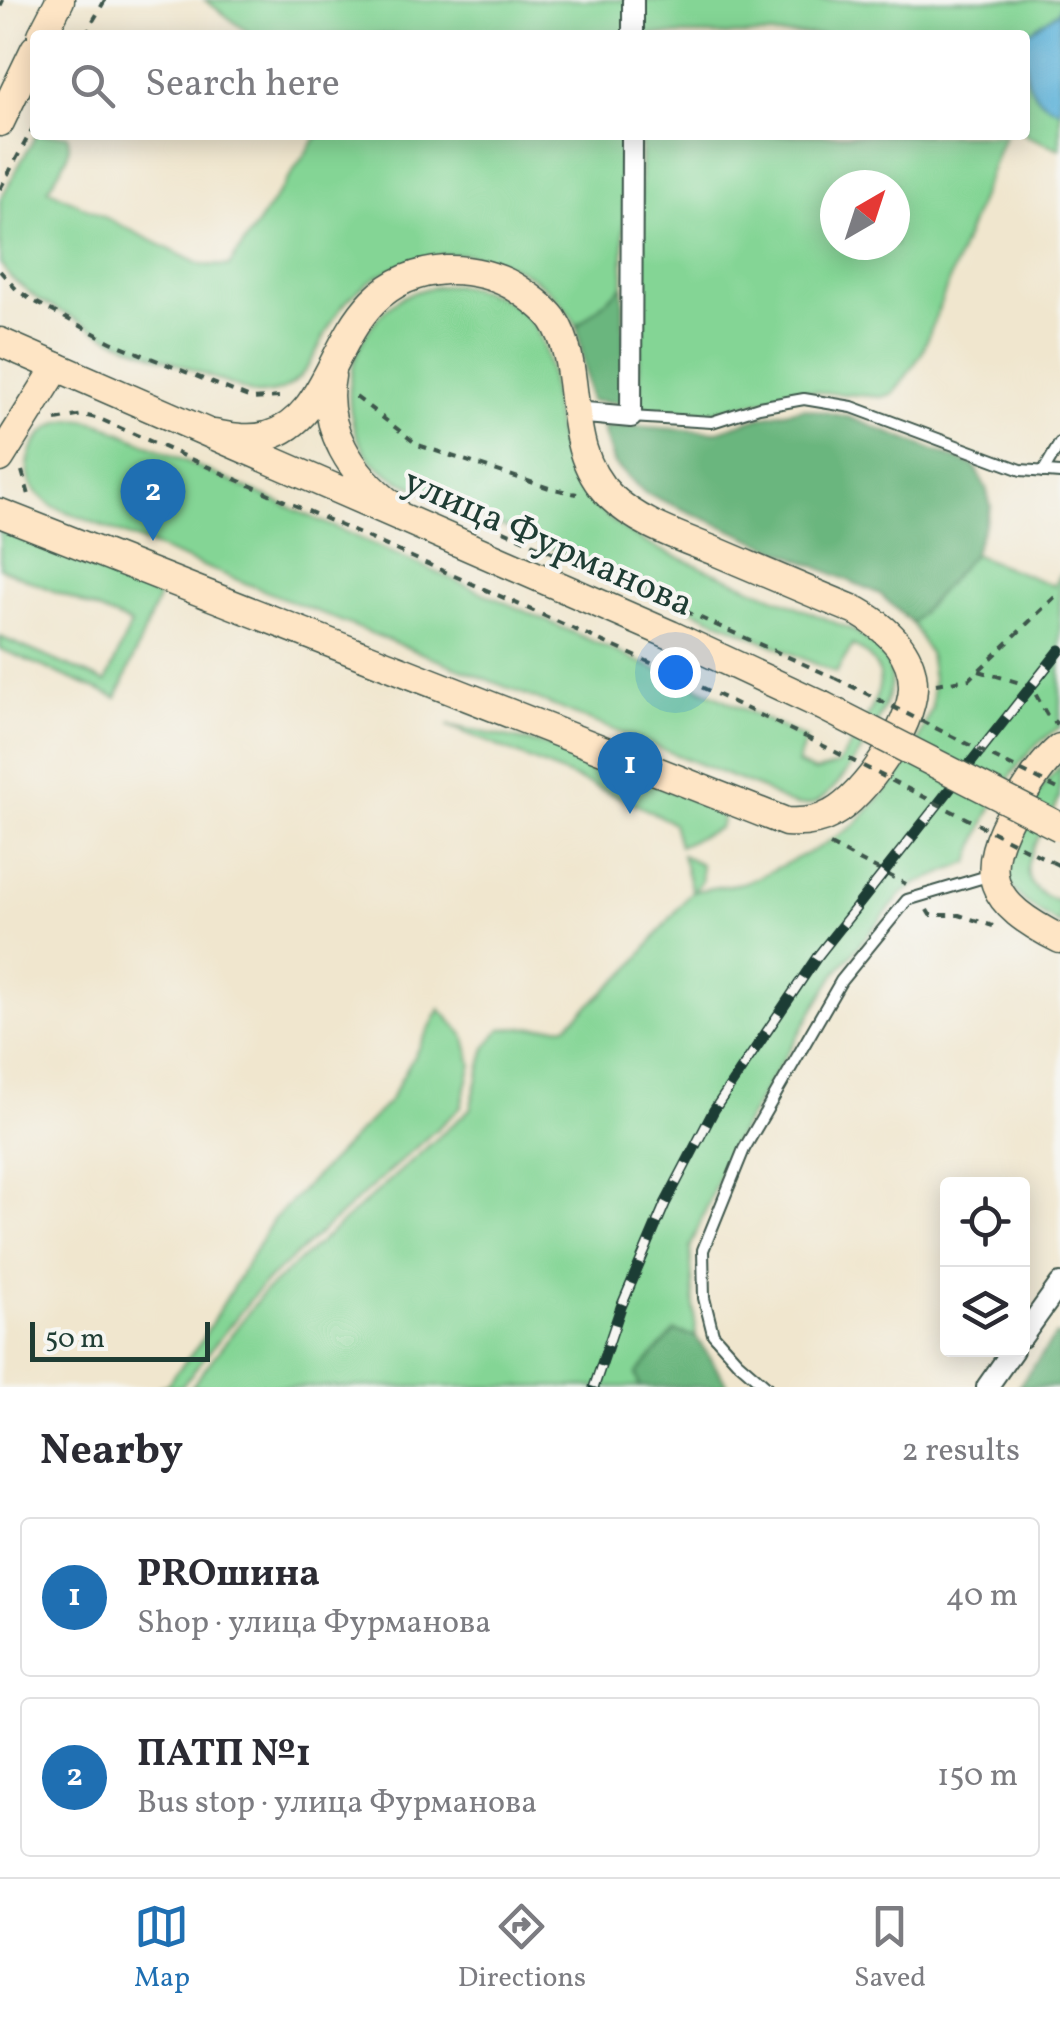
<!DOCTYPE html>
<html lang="en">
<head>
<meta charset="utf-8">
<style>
	body { margin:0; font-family:Vollkorn,serif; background:#f2f2f3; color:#2b2b33 }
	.controls { position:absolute; right:30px; bottom:30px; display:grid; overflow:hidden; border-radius:10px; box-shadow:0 5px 25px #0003 }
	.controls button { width:90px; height:90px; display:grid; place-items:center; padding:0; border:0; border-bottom:2px solid #e1e1e2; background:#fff; color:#2b2b33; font:50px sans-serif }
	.compass { position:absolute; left:820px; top:170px; width:90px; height:90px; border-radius:50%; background:#fff; box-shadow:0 5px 25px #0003; rotate:39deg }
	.scale { position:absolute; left:30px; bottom:25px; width:180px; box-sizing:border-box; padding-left:10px; border:5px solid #1f3d34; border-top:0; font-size:28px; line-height:35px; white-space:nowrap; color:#1f3d34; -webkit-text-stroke:8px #f6f6f2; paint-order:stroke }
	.you { position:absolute; left:675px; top:672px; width:35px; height:35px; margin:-25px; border:8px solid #fff; border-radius:50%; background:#1a73e8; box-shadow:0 0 0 15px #1a73e833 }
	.badge { display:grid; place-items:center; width:65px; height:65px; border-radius:50%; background:#1f6fb2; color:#fff; font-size:32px; font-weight:700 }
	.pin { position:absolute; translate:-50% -82px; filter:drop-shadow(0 2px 5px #0008) }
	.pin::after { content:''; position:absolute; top:52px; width:35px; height:30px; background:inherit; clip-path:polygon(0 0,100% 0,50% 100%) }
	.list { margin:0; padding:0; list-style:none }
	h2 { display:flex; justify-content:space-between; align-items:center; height:130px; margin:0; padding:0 40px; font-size:42px }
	h2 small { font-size:32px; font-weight:400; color:#7c7c81 }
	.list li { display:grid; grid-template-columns:65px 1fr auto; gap:30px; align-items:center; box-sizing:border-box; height:160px; margin:0 20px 20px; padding:0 20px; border:2px solid #e1e1e2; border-radius:10px }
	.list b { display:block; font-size:38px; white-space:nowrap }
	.list p { margin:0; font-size:32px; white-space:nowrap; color:#7c7c81 }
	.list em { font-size:32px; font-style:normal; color:#7c7c81 }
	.icon { flex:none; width:55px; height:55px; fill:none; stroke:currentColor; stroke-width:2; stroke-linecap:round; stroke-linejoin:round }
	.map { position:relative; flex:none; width:1060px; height:1387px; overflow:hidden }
	.search { position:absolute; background:#fff; box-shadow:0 5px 25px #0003; left:30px; right:30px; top:30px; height:110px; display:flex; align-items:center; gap:25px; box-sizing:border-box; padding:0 35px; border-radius:10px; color:#7c7c81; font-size:38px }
	.sheet { height:490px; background:#fff }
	nav { display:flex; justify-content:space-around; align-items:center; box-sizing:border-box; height:140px; border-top:2px solid #e1e1e2; background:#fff; font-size:28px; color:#7c7c81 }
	nav a { display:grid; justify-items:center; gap:5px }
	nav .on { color:#1f6fb2 }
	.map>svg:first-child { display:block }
	.green { fill:#84d595; stroke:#528964; stroke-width:2.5; fill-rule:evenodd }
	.forest { fill:#6bb67e; stroke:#457a59; stroke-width:2.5 }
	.water { fill:#5db2d9; stroke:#3e7886; stroke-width:2.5 }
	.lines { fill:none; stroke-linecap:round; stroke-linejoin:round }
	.lane-casing { stroke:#3e564b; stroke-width:14 }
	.street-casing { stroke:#3e564b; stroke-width:24 }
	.secondary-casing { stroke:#3e564b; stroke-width:31 }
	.path { stroke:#3e564b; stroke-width:4; stroke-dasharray:8 8; stroke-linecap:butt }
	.lane { stroke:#fff; stroke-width:10 }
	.street { stroke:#fff; stroke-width:20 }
	.secondary { stroke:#fee5c5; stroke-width:28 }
	.rail-casing { stroke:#1f3d34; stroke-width:11 }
	.rail { stroke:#f6f6f2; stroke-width:8; stroke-dasharray:22; stroke-linecap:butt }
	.secondary-bridge-casing { stroke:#3e564b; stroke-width:31; stroke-linecap:butt }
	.path-bridge { stroke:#3e564b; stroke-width:4; stroke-dasharray:8 8; stroke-linecap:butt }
	.secondary-bridge { stroke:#fee5c5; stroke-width:28 }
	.labels { text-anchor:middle; stroke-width:8; stroke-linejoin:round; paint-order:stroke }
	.street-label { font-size:38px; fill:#1f3d34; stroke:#f6f6f2 }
</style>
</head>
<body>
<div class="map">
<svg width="1060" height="1387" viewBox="0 0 1060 1387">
	<rect width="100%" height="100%" fill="#f6f6f2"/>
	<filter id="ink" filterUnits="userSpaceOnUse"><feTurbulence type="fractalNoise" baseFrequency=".01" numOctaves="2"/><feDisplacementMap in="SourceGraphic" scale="20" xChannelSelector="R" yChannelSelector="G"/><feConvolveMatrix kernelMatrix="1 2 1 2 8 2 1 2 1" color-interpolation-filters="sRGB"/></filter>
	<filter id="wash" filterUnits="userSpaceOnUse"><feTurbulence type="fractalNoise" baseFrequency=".0048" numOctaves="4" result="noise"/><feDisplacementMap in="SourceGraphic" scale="40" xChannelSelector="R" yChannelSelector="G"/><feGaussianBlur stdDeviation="2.25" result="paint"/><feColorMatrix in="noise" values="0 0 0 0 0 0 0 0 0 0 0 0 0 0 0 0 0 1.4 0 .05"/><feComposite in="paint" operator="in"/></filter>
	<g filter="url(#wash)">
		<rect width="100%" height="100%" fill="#f0e6ce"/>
		<g class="green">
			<path d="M205,0H629L628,35H252Z"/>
			<path d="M643,0H1060V149L1025,135V35H642Z"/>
			<path d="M36,135H67C75,156 57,171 48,189L201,265L229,266L318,135H625L623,286L577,326C529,241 417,231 349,299C315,332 315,398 254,394L111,338L39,300L10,277L0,263V200Z"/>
			<path d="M641,135H1004L922,353L900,385L892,394L882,397L805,391L709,413L639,409ZM835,185H895V245H835Z"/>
			<path d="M454,285C592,305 525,409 580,487C600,516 628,534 658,549L853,630C870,641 888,654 891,676C894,704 840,796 812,804C794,810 778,798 762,789L52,506C47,501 38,495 34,489C19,464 35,432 61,422C75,417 88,420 101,424L710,693L806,739L797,764L815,772L837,765C851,746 885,696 879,673C875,660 864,652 853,645L836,673L397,480C389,474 379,468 372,461C333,414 347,336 395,302C413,289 434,287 454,285Z"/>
			<path d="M0,530L159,596L117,698L0,649V637L106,682L131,624L0,568Z"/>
			<path d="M973,554L1054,586L1060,573V727C1015,755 985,813 970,862L916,884L902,894L835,974L732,1145L690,1248L696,1337L675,1331L636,1374L640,1387H191L263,1293L470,1109L486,1047L501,1029L566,1026L630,969L692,891L682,855L701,864L702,880L694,891L748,882L818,848L854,826L889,787L910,760L932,707L933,679L929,653L912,623Z"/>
			<path d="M447,725L556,747L711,806L723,819L719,828L679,846L673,823L627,800Z"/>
			<path d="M1060,766C1060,775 1060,788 1059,798C1048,833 993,880 1060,902V925C1044,914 1020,903 1011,885C994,854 1039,788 1060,766Z"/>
			<path d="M440,1009L464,1035L472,1064L461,1107L262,1285L181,1387H158L166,1385L198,1346L273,1220L389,1101Z"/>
		</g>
		<g class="forest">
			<path d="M623,286L625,403L590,401L577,326Z"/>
			<path d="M804,408L848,417L974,466L986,488L991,507L973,554L912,623L880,594L645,493L614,464L602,427L632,426L715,432L761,417Z"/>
			<path d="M675,1331L696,1337L729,1387H640L636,1374Z"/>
			<path d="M1056,1335L1060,1337V1387H1018Z"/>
		</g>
		<path class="water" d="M1060,6V110C1022,98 1025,69 1025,35L1058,12Z"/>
	</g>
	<g filter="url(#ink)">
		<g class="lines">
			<defs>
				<g id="lane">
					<path d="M631,417L712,422L759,407L804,399L852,407L1021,470L1060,473"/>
					<path d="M1043,472L1060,443"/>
					<path d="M767,1387L737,1361L713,1334L704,1298L703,1250L744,1149L841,981L907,900L991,875"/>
				</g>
				<g id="street">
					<path d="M633,35V0"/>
					<path d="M575,412L631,417L632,135"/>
					<path d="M1022,1337L1060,1284"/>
					<path d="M987,1387L1013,1350"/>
				</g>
				<g id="secondary">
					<path d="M42,35L60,0"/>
					<path d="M0,122L35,49"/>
					<path d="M0,342L671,635L821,705"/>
					<path d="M331,376C321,428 352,475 393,506"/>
					<path d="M0,458L57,367"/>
					<path d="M0,513L786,822C802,823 817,822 831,814C865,796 912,726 913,688C914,651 885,627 857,611C810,592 764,572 717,552C681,537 639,524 610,496C560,447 586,368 553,319C544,307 531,298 518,289C498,276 471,269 446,270C327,277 347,414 267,436C249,441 231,437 214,434"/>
					<path d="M1060,748C1042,763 1029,785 1017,804C975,875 989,903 1060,939"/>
				</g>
			</defs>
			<use href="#lane" class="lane-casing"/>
			<use href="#street" class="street-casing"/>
			<use href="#secondary" class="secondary-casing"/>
			<g class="path">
				<path d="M0,6L3,0"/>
				<path d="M85,35L105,0"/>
				<path d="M0,189L35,124"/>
				<path d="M0,271L16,289L30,299L111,342L253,399L279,397"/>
				<path d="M356,397L418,445L549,488L577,494"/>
				<path d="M56,420L83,415L100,419L651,663L806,737"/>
				<path d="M22,471L29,495"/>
				<path d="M415,492L636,589"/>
				<path d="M685,611L835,678"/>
				<path d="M979,671L1031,686L1047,715L1057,724"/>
				<path d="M936,684L970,679L1060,592"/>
				<path d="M830,845L906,884"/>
				<path d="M1052,862L1060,866"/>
				<path d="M927,910L930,915H959L993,926"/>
			</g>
			<use href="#lane" class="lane"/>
			<use href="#street" class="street"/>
			<use href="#secondary" class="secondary"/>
			<defs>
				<path id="rail" d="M594,1387L621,1307L665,1204L714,1110L817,957L1060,650"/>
			</defs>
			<use href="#rail" class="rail-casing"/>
			<use href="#rail" class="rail"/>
			<defs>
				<path id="secondary-bridge" d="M821,705L1060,827"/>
			</defs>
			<use href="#secondary-bridge" class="secondary-bridge-casing"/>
			<g class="path-bridge">
				<path d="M835,678L1060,790"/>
				<path d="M806,737L1052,862"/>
			</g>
			<use href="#secondary-bridge" class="secondary-bridge"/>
		</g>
	</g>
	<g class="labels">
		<g class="street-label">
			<text transform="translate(549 541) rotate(24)" y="13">улица Фурманова</text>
		</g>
	</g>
</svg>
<div class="controls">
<button><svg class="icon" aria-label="locate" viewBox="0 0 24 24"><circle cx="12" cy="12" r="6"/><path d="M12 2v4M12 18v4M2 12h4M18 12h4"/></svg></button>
<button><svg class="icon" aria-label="layers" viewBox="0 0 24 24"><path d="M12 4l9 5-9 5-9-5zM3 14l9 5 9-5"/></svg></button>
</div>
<svg class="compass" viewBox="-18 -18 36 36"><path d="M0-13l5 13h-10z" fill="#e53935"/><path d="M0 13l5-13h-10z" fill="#7c7c81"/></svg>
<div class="scale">50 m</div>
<div class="you"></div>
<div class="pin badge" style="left:630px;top:814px">1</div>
<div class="pin badge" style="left:153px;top:541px">2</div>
<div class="search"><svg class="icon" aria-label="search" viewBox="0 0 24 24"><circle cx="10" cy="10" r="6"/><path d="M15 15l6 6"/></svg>Search here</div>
</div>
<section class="sheet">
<h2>Nearby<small>2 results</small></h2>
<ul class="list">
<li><span class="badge">1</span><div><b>PROшина</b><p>Shop · улица Фурманова</p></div><em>40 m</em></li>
<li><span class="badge">2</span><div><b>ПАТП №1</b><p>Bus stop · улица Фурманова</p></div><em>150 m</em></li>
</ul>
</section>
<nav>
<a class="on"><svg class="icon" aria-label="map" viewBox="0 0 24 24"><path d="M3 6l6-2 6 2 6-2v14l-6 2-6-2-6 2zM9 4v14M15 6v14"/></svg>Map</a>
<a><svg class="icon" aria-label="directions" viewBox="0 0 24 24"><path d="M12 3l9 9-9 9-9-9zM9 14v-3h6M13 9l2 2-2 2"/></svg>Directions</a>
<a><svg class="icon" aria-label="saved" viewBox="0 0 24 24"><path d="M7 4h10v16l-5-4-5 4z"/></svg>Saved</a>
</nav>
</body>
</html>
